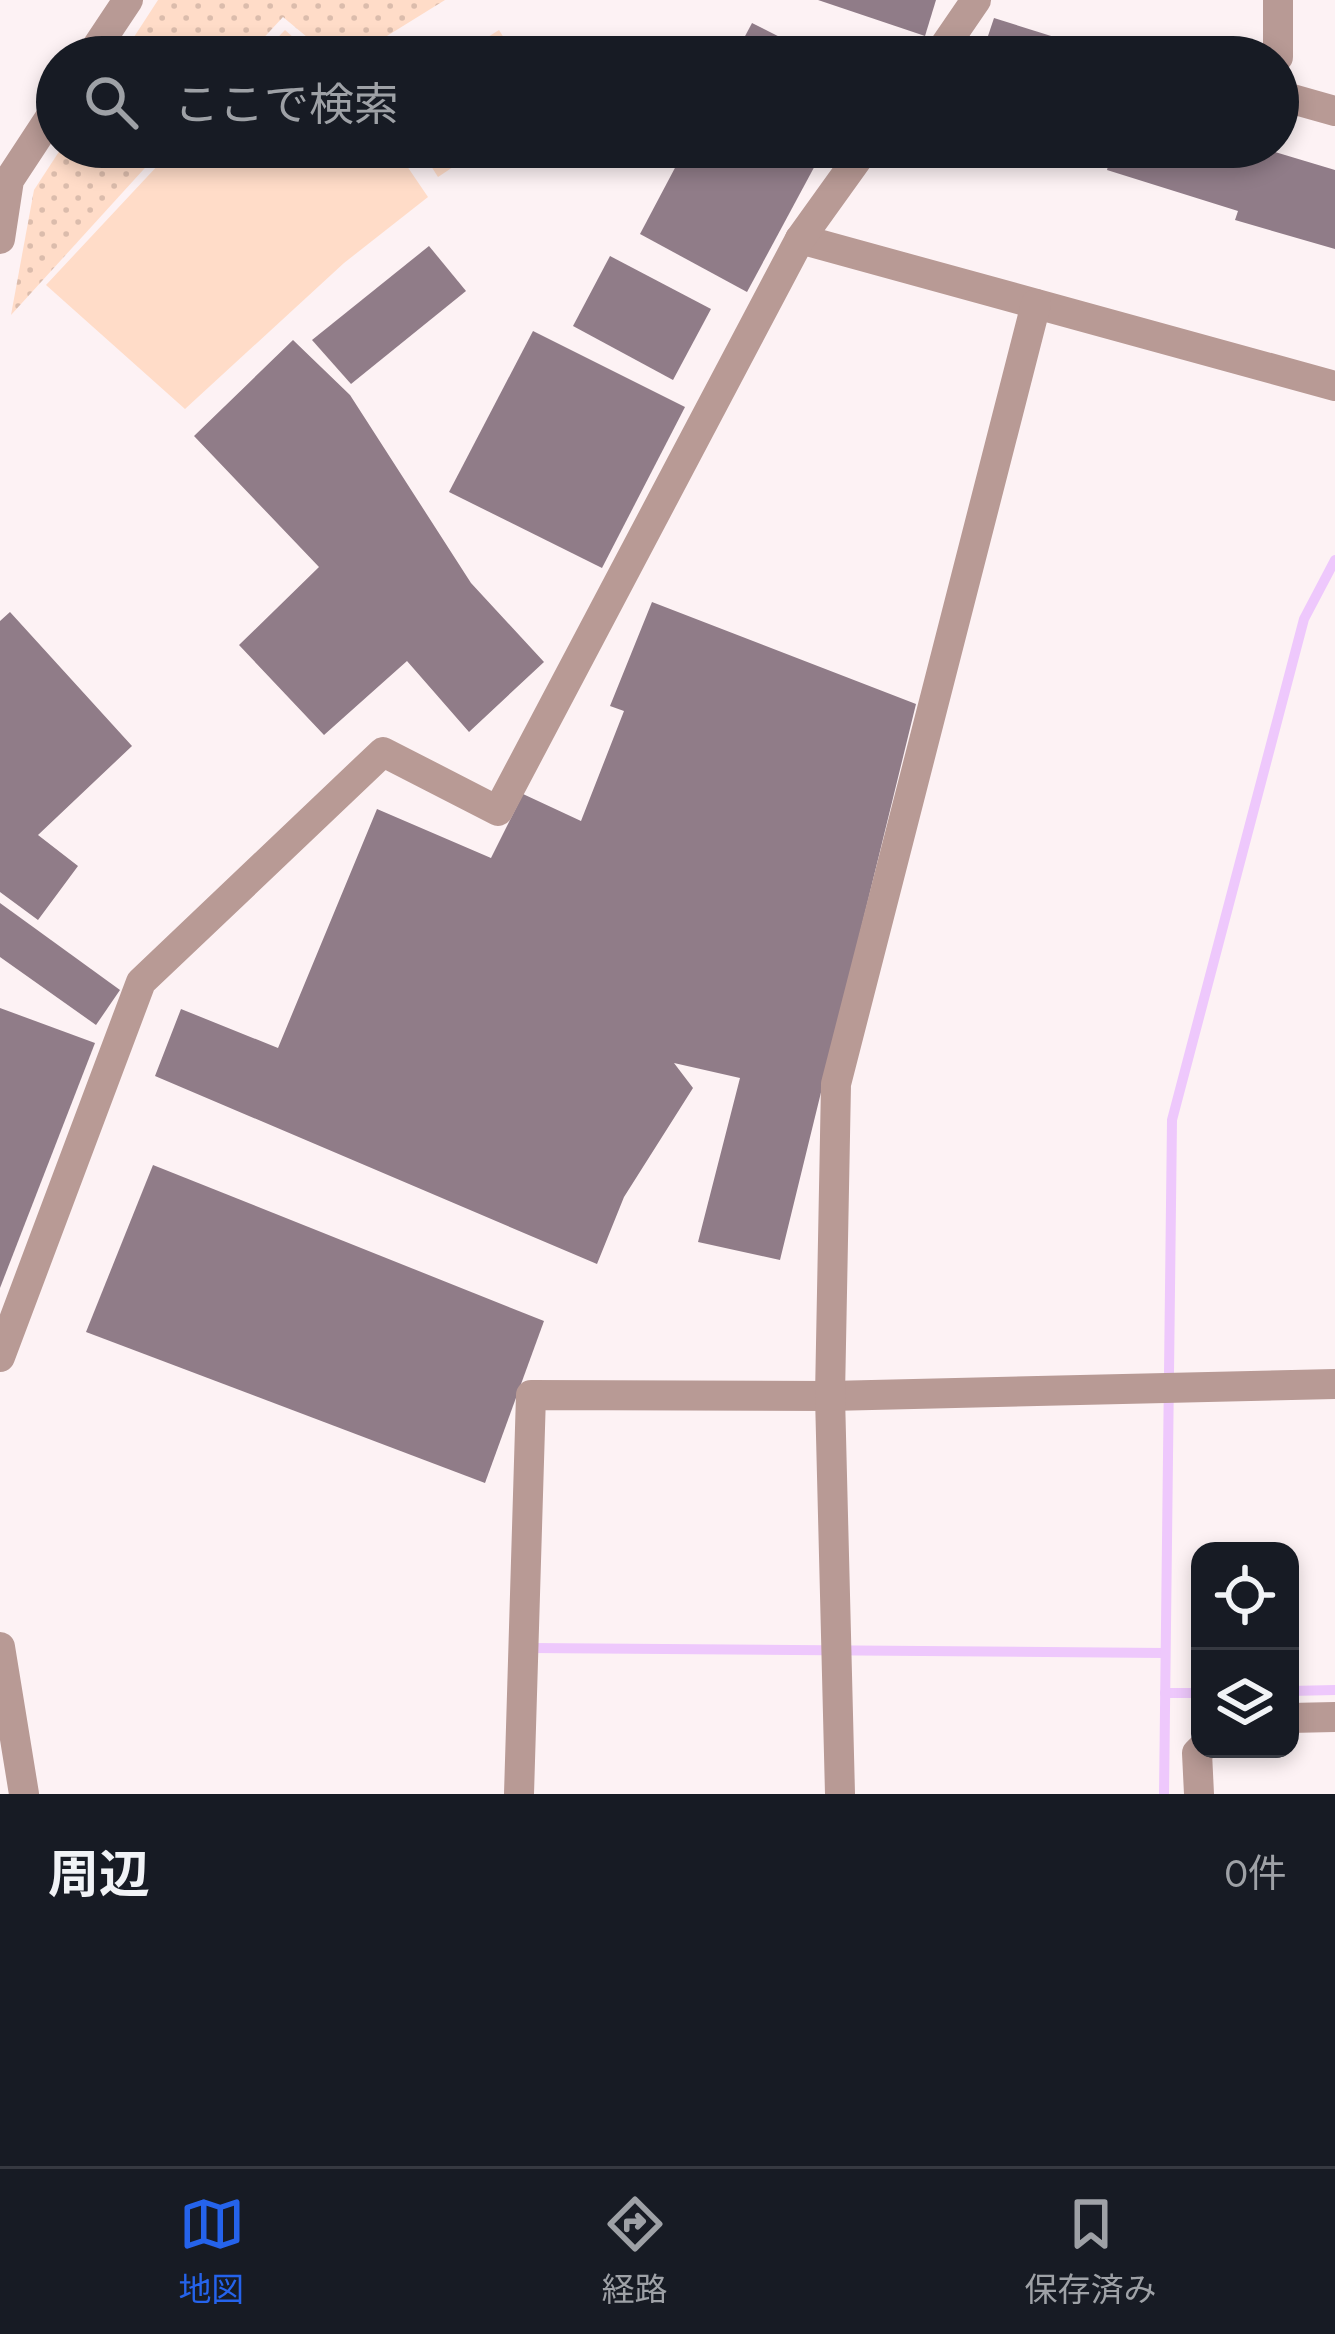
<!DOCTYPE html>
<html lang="ja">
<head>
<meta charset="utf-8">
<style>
	body { margin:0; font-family:Jost,"Noto Sans JP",sans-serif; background:#20242c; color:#f1f3f6 }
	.controls { position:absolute; right:36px; bottom:36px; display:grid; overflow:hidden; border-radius:24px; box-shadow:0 6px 18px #0003 }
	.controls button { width:108px; height:108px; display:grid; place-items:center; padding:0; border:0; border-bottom:3px solid #363941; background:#171b24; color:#f1f3f6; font:60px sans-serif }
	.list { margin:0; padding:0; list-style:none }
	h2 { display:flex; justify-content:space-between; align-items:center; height:156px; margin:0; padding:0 48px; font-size:51px }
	h2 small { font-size:39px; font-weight:400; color:#9ea1a6 }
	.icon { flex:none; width:66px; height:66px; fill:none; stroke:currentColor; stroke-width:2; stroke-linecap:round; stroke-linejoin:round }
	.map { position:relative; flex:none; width:1335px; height:1794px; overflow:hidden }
	.search { position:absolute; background:#171b24; box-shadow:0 6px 18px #0003; left:36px; right:36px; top:36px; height:132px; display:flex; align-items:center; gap:30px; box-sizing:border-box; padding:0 42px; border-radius:66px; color:#9ea1a6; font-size:45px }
	.sheet { height:372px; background:#171b24 }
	nav { display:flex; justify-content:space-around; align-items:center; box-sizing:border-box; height:168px; border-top:3px solid #363941; background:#171b24; font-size:33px; color:#9ea1a6 }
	nav a { display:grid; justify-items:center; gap:6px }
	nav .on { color:#2563eb }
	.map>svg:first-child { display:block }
	.park { fill:url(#park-dots) }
	.pitch { fill:#ffdcc8 }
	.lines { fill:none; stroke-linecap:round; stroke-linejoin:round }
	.stream { stroke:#eec8fc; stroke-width:10 }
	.building { fill:#907c88 }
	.minor { stroke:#b89a95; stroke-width:30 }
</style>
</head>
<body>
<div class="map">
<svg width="1335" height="1794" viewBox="0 0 1335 1794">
	<defs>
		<pattern id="park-dots" width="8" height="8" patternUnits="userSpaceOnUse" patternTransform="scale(3)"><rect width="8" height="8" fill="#ffdcc8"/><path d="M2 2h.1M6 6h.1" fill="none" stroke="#dbbcac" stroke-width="1.8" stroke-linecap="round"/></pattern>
	</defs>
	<rect width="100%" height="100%" fill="#fdf2f4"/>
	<g class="park">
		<path d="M158,0H445L353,57H331L283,17L246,57H121Z"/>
		<path d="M62,147H164L11,315L34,190Z"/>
	</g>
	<g class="pitch">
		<path d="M285,30L315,57H259Z"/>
		<path d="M499,30L516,57H456Z"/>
		<path d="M175,147H394L428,197L344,263L185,409L46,285Z"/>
		<path d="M419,147H483L438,177Z"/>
	</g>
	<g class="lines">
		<g class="stream">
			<path d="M531,1648L1165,1653"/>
			<path d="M1290,1691L1335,1690"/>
			<path d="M1165,1693H1200"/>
			<path d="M1164,1794L1172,1120L1304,619L1335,560"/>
		</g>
	</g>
	<g class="building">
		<path d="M818,0H936L925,36Z"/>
		<path d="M994,18L1115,56V57H981Z"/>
		<path d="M752,23L819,57H734Z"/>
		<path d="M686,147H825L747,292L640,234Z"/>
		<path d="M1113,147H1258L1335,170V249L1235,220L1238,211L1107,170Z"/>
		<path d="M429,246L466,291L351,384L312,340Z"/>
		<path d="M610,256L711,309L673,380L573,326Z"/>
		<path d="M533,331L685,407L602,568L449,492Z"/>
		<path d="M293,340L350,395L471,583L544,662L469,732L407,661L324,735L239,645L319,567L194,436Z"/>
		<path d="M652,602L916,704L780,1260L698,1242L740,1078L674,1063L693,1088L624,1197L597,1264L155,1076L181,1009L278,1048L377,809L491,858L523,794L581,821L624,711L610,706Z"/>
		<path d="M10,612L132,746L38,835L78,866L38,920L0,892V621Z"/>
		<path d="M0,903L120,990L96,1025L0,957Z"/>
		<path d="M0,1008L95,1043L0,1288Z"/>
		<path d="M153,1165L544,1321L485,1483L86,1332Z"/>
	</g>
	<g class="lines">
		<g class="minor">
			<path d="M1278,0V57"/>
			<path d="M90,57L128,0"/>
			<path d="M937,57L976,0"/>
			<path d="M1278,95L1335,111"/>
			<path d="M0,239L9,180L57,107"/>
			<path d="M800,239L1335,386"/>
			<path d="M0,1357L141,982L383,752L498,811L800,239L866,147"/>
			<path d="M0,1647L24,1794"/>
			<path d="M1290,1718L1335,1717"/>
			<path d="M519,1794L531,1395L830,1396L1335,1384"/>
			<path d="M840,1794L830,1396L836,1084L1036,304"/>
			<path d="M1199,1794L1197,1753L1201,1749"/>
		</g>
	</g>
</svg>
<div class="controls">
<button><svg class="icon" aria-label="locate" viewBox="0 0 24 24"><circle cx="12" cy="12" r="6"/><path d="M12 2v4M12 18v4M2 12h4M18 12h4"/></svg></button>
<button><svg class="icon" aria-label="layers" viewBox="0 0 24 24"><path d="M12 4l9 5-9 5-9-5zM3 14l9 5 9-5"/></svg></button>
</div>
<div class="search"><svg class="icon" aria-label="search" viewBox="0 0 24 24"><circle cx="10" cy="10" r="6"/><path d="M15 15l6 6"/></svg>ここで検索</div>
</div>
<section class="sheet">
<h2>周辺<small>0件</small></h2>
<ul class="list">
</ul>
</section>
<nav>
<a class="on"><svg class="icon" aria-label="map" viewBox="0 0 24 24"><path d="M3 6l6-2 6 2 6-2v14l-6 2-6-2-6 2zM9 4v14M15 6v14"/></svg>地図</a>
<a><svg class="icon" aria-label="directions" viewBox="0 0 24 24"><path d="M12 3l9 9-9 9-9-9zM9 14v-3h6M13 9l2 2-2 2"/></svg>経路</a>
<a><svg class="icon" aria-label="saved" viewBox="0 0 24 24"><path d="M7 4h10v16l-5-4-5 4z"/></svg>保存済み</a>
</nav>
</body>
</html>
